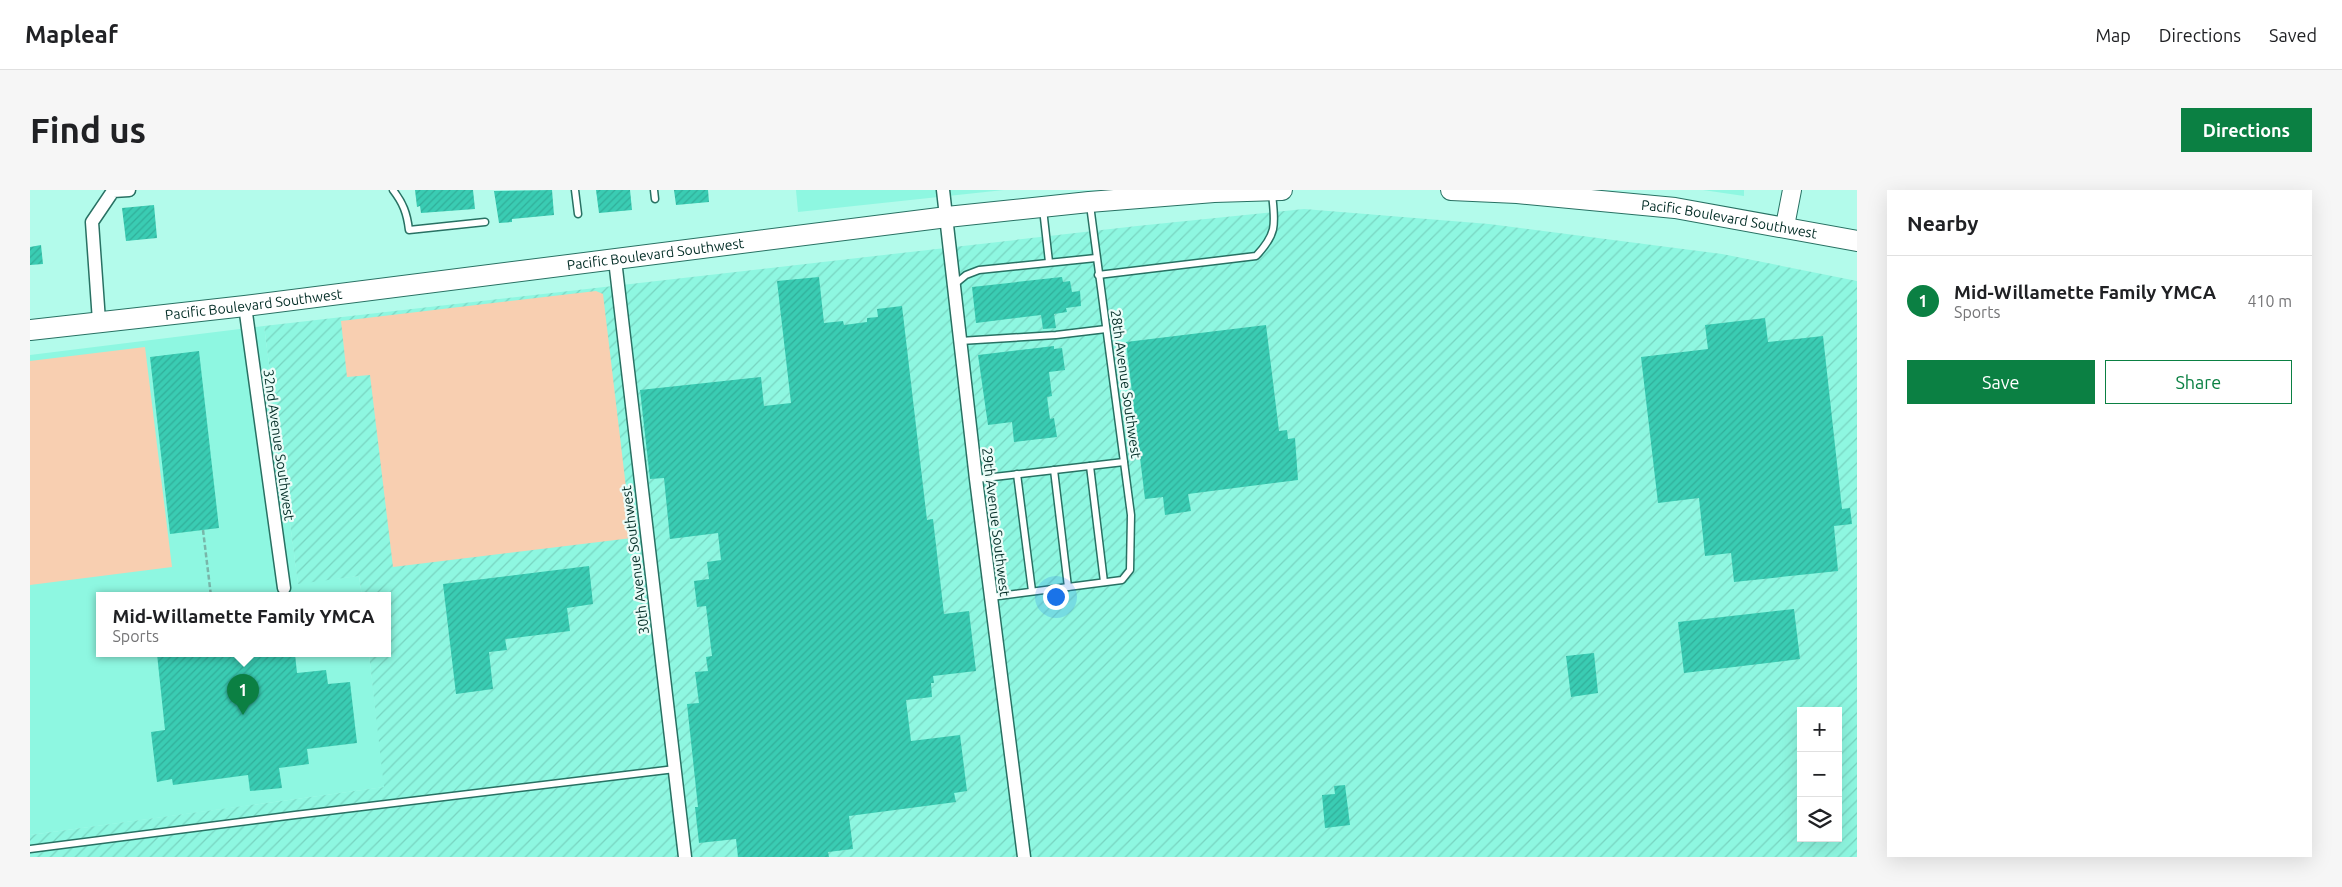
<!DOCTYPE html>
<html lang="en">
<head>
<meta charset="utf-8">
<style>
	body { margin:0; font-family:Ubuntu,sans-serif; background:#f6f6f6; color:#202124 }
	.controls { position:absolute; right:15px; bottom:15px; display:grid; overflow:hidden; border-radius:0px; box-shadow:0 5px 20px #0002 }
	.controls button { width:45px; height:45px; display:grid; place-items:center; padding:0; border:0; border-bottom:1px solid #e0e0e0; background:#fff; color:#202124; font:25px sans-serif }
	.you { position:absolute; left:1025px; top:406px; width:18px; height:18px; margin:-12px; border:4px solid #fff; border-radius:50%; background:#1a73e8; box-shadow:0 0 0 8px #1a73e833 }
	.badge { display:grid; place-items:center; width:32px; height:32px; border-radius:50%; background:#0b8043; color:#fff; font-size:16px; font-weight:700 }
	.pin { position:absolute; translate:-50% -41px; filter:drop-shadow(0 1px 2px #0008) }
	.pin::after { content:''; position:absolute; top:26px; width:18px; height:15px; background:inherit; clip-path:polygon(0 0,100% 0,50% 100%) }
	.popup { position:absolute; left:66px; top:402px; width:295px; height:65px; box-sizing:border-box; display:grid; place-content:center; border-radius:0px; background:#fff; filter:drop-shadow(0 1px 4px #0005); font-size:16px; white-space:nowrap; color:#757577 }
	.popup b { font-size:19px; color:#202124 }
	.popup::after { content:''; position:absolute; left:50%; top:100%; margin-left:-10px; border:10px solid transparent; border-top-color:#fff }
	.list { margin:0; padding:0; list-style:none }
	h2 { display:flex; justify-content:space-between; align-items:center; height:65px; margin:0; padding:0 20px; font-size:21px }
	h2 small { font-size:16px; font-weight:400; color:#757577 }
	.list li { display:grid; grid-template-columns:32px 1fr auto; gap:15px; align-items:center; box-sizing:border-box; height:90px; padding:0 20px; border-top:1px solid #e0e0e0 }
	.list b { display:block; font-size:19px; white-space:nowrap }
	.list p { margin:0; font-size:16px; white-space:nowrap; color:#757577 }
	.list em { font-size:16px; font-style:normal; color:#757577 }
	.actions { display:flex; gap:10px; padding:15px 20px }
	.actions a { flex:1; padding:11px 0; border:1px solid #0b8043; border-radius:0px; text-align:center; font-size:18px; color:#0b8043 }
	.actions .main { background:#0b8043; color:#fff }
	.icon { flex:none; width:28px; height:28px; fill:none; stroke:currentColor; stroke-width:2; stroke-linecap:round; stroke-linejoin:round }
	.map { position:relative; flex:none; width:1827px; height:667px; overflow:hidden; border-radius:0px }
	header { display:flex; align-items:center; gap:30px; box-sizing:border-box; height:70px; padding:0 25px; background:#fff; border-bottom:1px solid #e0e0e0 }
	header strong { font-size:24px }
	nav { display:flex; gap:28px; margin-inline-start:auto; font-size:18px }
	.intro { display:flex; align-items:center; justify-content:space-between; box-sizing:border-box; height:120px; padding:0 30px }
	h1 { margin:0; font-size:35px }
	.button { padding:12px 22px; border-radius:0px; background:#0b8043; color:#fff; font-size:18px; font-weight:700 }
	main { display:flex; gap:30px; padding:0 30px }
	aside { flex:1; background:#fff; border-radius:0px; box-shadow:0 5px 20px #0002 }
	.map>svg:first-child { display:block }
	.built { fill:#8ef7e1 }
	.industrial { fill:url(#industrial-furrows); fill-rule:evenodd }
	.park { fill:#f8cfb1 }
	.building { fill:url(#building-hatch) }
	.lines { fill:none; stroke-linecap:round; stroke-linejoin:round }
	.lane-casing { stroke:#287163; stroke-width:9 }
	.street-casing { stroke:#287163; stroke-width:15 }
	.secondary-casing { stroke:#287163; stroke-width:20 }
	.primary-casing { stroke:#287163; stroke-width:22 }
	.path { stroke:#78b6a9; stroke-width:2.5; stroke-dasharray:5 2.5; stroke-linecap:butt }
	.lane { stroke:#fff; stroke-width:6 }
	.street { stroke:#fff; stroke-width:12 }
	.secondary { stroke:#fff; stroke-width:18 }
	.primary { stroke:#fff; stroke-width:20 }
	.labels { text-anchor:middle; stroke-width:4.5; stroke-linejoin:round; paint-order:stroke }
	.street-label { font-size:14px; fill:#022c25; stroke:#ebfcf8 }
</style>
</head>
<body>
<header>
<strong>Mapleaf</strong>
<nav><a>Map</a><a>Directions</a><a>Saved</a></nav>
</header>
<div class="intro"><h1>Find us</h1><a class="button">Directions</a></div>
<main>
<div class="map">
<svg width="1827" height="667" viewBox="0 0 1827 667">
	<defs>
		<pattern id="industrial-furrows" width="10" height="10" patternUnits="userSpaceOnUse" patternTransform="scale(1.25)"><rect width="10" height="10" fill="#8ef7e1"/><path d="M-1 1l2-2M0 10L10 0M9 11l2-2" fill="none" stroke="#79d4c1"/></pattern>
		<pattern id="building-hatch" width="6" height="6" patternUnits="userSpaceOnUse" patternTransform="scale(1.25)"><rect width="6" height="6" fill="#3accb3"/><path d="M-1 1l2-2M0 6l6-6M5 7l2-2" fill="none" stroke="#31af9a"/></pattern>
	</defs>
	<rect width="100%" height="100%" fill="#b3fbeb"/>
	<g class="built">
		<path d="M766,0H974L768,22Z"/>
		<path d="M1673,0H1714V6Z"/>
		<path d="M234,136L268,393L329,386L332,406H69V464H339L355,597L0,645V165Z"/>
	</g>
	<path class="industrial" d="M1274,19L1459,34L1692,64L1827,91V667H0V645L354,597L339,464H357V406H332L329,386L268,394L234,136L1107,36ZM1771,521H1808V648H1771Z"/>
	<g class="park">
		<path d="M566,101L573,104L602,348L363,377L340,185L317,187L311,131Z"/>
		<path d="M115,157L142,377L0,395V171Z"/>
	</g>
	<g class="building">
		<path d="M385,0H443L445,19L391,23L390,16L387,17Z"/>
		<path d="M522,0L524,25L482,29V32L469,33L464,1Z"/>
		<path d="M566,0H600L602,20L569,23Z"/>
		<path d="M644,0H678L679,12L646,15Z"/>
		<path d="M124,15L127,48L96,51L92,18Z"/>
		<path d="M11,55L13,74L0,75V57Z"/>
		<path d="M789,87L794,133L813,131L814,135L837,132V128L848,127L847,119L872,116L897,330L903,329L914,424L939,421L946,481L903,486L904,493H901L902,507L876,510L881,551L930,545L937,601L924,603L926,612L819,626L823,659L798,662L799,667H708L706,649L669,653L665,617H668L657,514L669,513L665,482L678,481L676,467L682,466L676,416L667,417L664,391L679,389L677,372L691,370L688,343L640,349L634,288L620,289L610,200L731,187L734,216L761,213L747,91Z"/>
		<path d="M1032,87L1033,92L1040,91L1042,102L1050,101L1051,116L1036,118L1037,122L1024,124L1026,138L1013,139L1011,125L946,133L942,97Z"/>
		<path d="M1735,128L1738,152L1793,146L1812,319L1820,318L1822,334L1804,336L1808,381L1704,392L1701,363L1675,366L1669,308L1628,313L1611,167L1678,159L1675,135Z"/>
		<path d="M1236,135L1249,241L1257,240L1258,249L1265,248L1268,290L1158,304L1161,321L1135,325L1133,307L1115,309L1096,152Z"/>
		<path d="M1024,156V159L1032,158L1035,180L1019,182L1022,206L1017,207L1020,229L1024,228L1027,247L984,252L982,232L958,235L948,165Z"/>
		<path d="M169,161L189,338L140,344L120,167Z"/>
		<path d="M559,376L563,414L537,418L540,441L475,449L477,460L459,462L463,499L426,504L413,394Z"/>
		<path d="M1764,419L1770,469L1654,483L1648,432Z"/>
		<path d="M1564,463L1568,503L1541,507L1536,466Z"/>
		<path d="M127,464H265L267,483L296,480L298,494L320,492L327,553L277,559L279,574L249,578L252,598L220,601L218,585L143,595L142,589L127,592L121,542L135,540Z"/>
		<path d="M1315,595L1320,635L1295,638L1292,605L1305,604L1304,596Z"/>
	</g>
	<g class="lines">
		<defs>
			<g id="lane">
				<path d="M363,0C373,13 377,23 379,40L455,32"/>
				<path d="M545,0L548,24"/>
				<path d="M624,0L625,9"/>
				<path d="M1013,19L1019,72"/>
				<path d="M1068,85L1226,66C1248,43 1245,33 1242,4"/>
				<path d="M925,94L936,85L949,80L1066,68"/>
				<path d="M930,151L1026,145L1076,139"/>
				<path d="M1060,276L1074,392"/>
				<path d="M1024,280L1038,397"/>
				<path d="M987,284L1002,401"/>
				<path d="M946,289L1094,272"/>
				<path d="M961,407L1092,390L1100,380L1101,325L1060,15"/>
				<path d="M0,659L265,625L645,579"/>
			</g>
			<g id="street">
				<path d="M913,0L946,289L994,667"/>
				<path d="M585,70L655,667"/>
				<path d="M215,116L254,398"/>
				<path d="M69,131L62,32L83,1L99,0"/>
			</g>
			<path id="secondary" d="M1755,36L1762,0"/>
			<g id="primary">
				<path id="s1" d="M1421,0L1487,3L1645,18L1827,51"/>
				<path id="s2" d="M0,140L215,116L917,27L1059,12L1184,2L1252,0"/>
			</g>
		</defs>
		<use href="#lane" class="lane-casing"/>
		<use href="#street" class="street-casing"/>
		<use href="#secondary" class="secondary-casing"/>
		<use href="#primary" class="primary-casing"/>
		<path class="path" d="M173,340L181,406"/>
		<use href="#lane" class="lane"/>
		<use href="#street" class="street"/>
		<use href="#secondary" class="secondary"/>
		<use href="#primary" class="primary"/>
	</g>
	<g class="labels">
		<g class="street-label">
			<text dy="5" stroke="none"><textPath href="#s1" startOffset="280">Pacific Boulevard Southwest</textPath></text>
			<text dy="5" stroke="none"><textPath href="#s2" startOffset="630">Pacific Boulevard Southwest</textPath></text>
			<text dy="5" stroke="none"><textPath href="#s2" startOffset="225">Pacific Boulevard Southwest</textPath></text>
			<text transform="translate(1096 194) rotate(82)" y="5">28th Avenue Southwest</text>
			<text transform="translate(249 255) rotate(82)" y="5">32nd Avenue Southwest</text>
			<text transform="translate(966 332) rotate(83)" y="5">29th Avenue Southwest</text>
			<text transform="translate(605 370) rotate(-97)" y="5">30th Avenue Southwest</text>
		</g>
	</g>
</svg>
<div class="controls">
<button>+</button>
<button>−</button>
<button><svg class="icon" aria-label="layers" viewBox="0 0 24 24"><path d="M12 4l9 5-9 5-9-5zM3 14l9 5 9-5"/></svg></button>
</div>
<div class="you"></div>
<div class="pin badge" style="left:213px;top:525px">1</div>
<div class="popup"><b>Mid-Willamette Family YMCA</b>Sports</div>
</div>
<aside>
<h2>Nearby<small></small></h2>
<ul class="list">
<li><span class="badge">1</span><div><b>Mid-Willamette Family YMCA</b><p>Sports</p></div><em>410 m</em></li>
</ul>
<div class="actions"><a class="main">Save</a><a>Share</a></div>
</aside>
</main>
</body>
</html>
